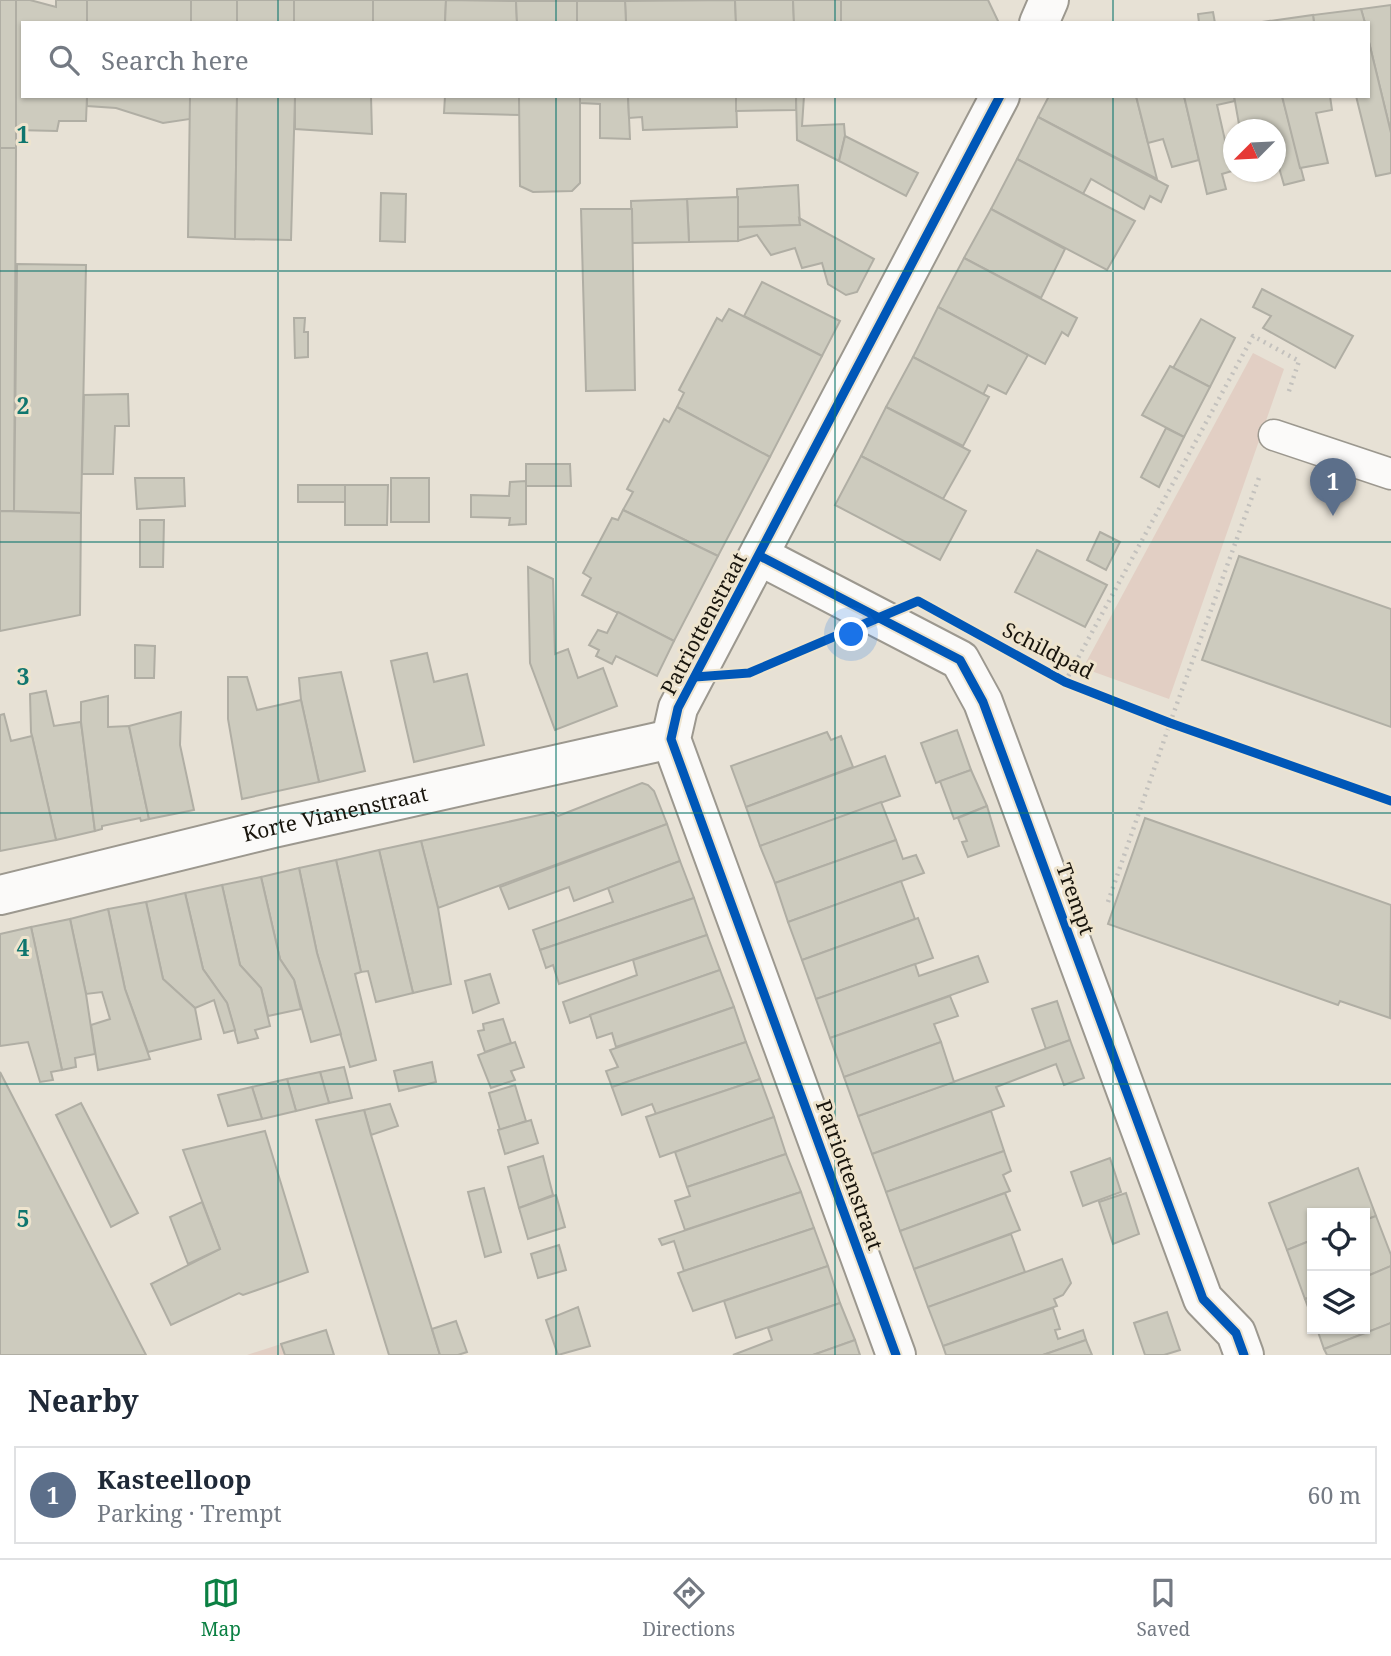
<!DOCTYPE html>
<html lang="en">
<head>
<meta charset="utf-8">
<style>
	body { margin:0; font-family:"Noto Serif",serif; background:#f6f6f7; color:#1f2937 }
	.controls { position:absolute; right:21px; bottom:21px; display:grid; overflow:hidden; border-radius:0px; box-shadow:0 2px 5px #0004 }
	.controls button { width:63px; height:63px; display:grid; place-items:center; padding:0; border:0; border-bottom:2px solid #e0e1e3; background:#fff; color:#1f2937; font:35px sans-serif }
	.compass { position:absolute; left:1223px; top:119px; width:63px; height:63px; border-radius:50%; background:#fff; box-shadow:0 2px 5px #0004; rotate:246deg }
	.you { position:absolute; left:852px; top:635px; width:24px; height:24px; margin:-18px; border:5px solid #fff; border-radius:50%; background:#1a73e8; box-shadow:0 0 0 10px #1a73e833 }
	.badge { display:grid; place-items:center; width:46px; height:46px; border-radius:50%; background:#0b8043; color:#fff; font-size:23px; font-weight:700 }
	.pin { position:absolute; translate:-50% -58px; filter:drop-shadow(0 2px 4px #0008) }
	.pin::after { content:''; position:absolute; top:37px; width:24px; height:21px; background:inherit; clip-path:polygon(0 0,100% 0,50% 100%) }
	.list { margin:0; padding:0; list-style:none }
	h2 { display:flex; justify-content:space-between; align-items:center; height:91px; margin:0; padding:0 28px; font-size:30px }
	h2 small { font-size:23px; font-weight:400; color:#747a83 }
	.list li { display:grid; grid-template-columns:46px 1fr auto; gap:21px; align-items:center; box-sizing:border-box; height:98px; margin:0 14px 14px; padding:0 14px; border:2px solid #e0e1e3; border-radius:0px }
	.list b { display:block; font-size:26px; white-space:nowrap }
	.list p { margin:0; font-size:23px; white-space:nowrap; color:#747a83 }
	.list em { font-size:23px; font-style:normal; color:#747a83 }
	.icon { flex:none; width:38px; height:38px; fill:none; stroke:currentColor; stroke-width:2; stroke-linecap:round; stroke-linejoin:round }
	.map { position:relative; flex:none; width:1391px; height:1355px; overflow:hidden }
	.search { position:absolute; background:#fff; box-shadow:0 2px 5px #0004; left:21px; right:21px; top:21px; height:77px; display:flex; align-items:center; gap:18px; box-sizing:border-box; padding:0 24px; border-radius:0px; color:#747a83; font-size:26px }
	.sheet { height:203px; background:#fff }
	nav { display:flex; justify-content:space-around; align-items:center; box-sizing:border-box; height:98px; border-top:2px solid #e0e1e3; background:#fff; font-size:19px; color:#747a83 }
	nav a { display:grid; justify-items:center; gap:4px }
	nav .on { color:#0b8043 }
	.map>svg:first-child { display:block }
	.green { fill:#e2cfc4 }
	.building { fill:#cdcbbe; stroke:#b0aea4; stroke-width:2 }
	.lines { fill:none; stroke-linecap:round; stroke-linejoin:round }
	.service-casing { stroke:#9c988f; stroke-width:33 }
	.minor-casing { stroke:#9c988f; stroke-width:42 }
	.tertiary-casing { stroke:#9c988f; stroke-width:42 }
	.path { stroke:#c3c1bd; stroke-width:4.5; stroke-dasharray:2 5; stroke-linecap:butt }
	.service { stroke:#fbfaf9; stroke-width:30 }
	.minor { stroke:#fbfaf9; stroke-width:38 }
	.tertiary { stroke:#fbfaf9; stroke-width:38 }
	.cycleway-casing { stroke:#eee4ce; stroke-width:13 }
	.cycleway { stroke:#0057b8; stroke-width:9 }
	.grid { fill:none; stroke:#0f766e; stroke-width:2; stroke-opacity:0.55 }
	.labels { text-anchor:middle; stroke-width:6; stroke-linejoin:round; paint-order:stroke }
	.street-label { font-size:21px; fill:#18140c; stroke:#eee4ce }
	.grid-label { font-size:23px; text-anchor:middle; font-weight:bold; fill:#0f766e; stroke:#eee4ce; stroke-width:6; stroke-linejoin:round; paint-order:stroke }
</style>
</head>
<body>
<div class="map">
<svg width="1391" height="1355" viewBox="0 0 1391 1355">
	<rect width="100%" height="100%" fill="#e7e1d5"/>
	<g class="green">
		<path d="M1253,353L1284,369L1169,699L1083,668Z"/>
		<path d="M281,1344L285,1355H247Z"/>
	</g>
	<g class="building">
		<rect x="0" y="0" width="16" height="148"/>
		<path d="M16,0H30L56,7V0H87V23H23V96H87L86,121H59L57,131L16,130Z"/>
		<rect x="87" y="0" width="104" height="23"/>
		<rect x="191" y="0" width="46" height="23"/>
		<rect x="237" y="0" width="57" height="23"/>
		<rect x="294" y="0" width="79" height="23"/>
		<path d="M373,0H446L445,23H373Z"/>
		<path d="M446,0L516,1L517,23H445Z"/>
		<path d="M735,0L736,23H626L625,1Z"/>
		<path d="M735,0H793L794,23H736Z"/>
		<path d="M793,0H841V23H794Z"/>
		<path d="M841,0H988L998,21L997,23H841Z"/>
		<path d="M516,1H577V23H517Z"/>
		<path d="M577,1H625L626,23H577Z"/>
		<path d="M1391,5V133L1368,38V23H1365L1361,9Z"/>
		<path d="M1361,9L1365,23H1314L1313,15Z"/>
		<path d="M1213,12L1215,23H1199L1198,14Z"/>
		<path d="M1313,15L1314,23L1262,22Z"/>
		<path d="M1368,38L1391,133V173L1376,176L1356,96H1368Z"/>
		<path d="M87,96H190V119L163,123L116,108L87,106Z"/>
		<path d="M190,96H237L235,239L188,237Z"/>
		<path d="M237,96H295L291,240L235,239Z"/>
		<path d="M295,96H371L372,134L295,129Z"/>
		<path d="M445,96H519L520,115L444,113Z"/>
		<path d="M519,96H580V183L572,191L533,192L520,186Z"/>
		<path d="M580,96H628L630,139L600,138V104L580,103Z"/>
		<path d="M628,96H736L737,127L643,130L642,117L629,118Z"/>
		<path d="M736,96H796V110L736,111Z"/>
		<path d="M796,96H804L802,126L844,124L845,136L839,161L797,140Z"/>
		<path d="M1049,96H1136L1157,179L1038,117Z"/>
		<path d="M1136,96H1184L1199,160L1172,167L1163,139L1148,143Z"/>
		<path d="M1184,96H1234L1235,101L1217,105L1232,171L1222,174L1226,189L1207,194Z"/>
		<path d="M1234,96H1282L1304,180L1284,185L1276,157V130H1240Z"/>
		<path d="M1282,96H1330L1332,110L1316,113L1328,163L1300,168Z"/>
		<path d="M1038,117L1168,186L1161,202L1150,196L1144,209L1091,179L1083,194L1017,159Z"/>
		<path d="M845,136L918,173L906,196L839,161Z"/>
		<path d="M0,148H16L14,511H0Z"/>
		<path d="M1017,159L1135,221L1107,270L991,209Z"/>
		<path d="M798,185L800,225L738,227L737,189Z"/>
		<path d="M381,193L406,194L405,242L380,241Z"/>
		<path d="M738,197V241L689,242L687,199Z"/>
		<path d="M687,199L689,242L632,243L631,201Z"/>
		<path d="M581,209H632L635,390L586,391Z"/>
		<path d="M991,209L1065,249L1041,298L964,258Z"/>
		<path d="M799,218L874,259L857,292L846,295L828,284L822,263L802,268L795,248L771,255L757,235L738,241V227L800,225Z"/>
		<path d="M964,258L1077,318L1068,336L1062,332L1045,364L938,307Z"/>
		<path d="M17,264L86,265L81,513L14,511Z"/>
		<path d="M762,282L840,321L822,356L744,316Z"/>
		<path d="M1262,289L1353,336L1335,368L1263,328L1271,316L1253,307Z"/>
		<path d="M938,307L1028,355L1006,394L988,385L983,395L913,357Z"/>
		<path d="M729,309L822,356L770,457L677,407L684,393L679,390L717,318L722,321Z"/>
		<path d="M294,318H305L304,332H308V357L295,358Z"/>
		<path d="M1201,319L1235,338L1210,387L1173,368Z"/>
		<path d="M913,357L989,397L963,446L886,407Z"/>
		<path d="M1170,366L1210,387L1184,437L1142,415Z"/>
		<path d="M128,394L129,426H115L113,474H82L84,395Z"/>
		<path d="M677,407L770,457L718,556L623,510L633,492L627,489L664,419L669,422Z"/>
		<path d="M886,407L970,451L943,499L861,456Z"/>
		<path d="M1166,428L1184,437L1159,487L1141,477Z"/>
		<path d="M861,456L966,511L940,560L835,505Z"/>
		<path d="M526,464H570L571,486H526Z"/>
		<path d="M135,478H184L185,506L137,509Z"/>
		<rect x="391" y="478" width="38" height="44"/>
		<path d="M526,481V524L509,525L510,518L471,517V495L509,496L510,482Z"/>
		<path d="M298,485H345L346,502H298Z"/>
		<path d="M345,485H388L387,525H345Z"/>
		<path d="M623,510L718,556L674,641L582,595L591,578L583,573L612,518L618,520Z"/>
		<path d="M0,511L81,513L80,615L0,631Z"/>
		<path d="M140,520H164L163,567H140Z"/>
		<path d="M1100,532L1120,542L1106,570L1087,560Z"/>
		<path d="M1037,550L1107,585L1085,627L1015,592Z"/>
		<path d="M1239,556L1391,609V727L1202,660Z"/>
		<path d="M528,567L553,579L555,654L568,649L578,678L603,668L617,706L555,730L530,663Z"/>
		<path d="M618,612L674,641L657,676L616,656L612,664L596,656L599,650L589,645L598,630L607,633Z"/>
		<path d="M135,645L155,646L154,678H135Z"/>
		<path d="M427,653L434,682L467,674L484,745L414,762L391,661Z"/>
		<path d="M341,672L365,771L319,782L301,700L299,678Z"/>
		<path d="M228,677H247L257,710L301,700L319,782L242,799L228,719Z"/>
		<path d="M46,691L54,726L81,722L95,831L56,840L31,732L30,694Z"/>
		<path d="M108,696V727L129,726L149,819L141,821L140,818L102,826V829L95,831L81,722V702Z"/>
		<path d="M181,712L180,745L194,810L149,819L129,726Z"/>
		<path d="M4,714L11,741L32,736L56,840L0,851V715Z"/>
		<path d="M957,730L971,770L936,783L921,743Z"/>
		<path d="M827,732L831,740L841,736L853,767L746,807L731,766Z"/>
		<path d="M885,756L900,796L760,846L746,807Z"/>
		<path d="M971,770L987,806L954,819L940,781Z"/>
		<path d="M642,783L648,785L654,791L667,824L438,908L421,841L553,812L558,816Z"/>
		<path d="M881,802L896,840L775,883L760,846Z"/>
		<path d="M987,806L999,846L968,857L962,842L967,841L958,818Z"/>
		<path d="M1145,818L1391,905L1390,1018L1340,1001L1338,1005L1108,924Z"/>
		<path d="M667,824L680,861L574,901L569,887L509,909L500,887Z"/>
		<path d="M896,840L903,859L916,855L924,873L788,922L775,883Z"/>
		<path d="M421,841L438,908L451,984L413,993L379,850Z"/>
		<path d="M379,850L413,993L376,1002L368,971L361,972L336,860Z"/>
		<path d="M336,860L361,972L355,974L376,1060L350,1067L317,953L299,868Z"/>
		<path d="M680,861L694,898L540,950L533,930L613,902L608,888Z"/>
		<path d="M299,868L317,953L341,1034L311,1042L294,980L280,959L261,877Z"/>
		<path d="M261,877L280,959L294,980L301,1009L268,1016L261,988L240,965L222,885Z"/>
		<path d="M901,881L915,919L802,960L788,922Z"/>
		<path d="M222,885L240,965L261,988L270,1026L255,1030L258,1038L238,1043L227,1003L203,969L185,893Z"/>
		<path d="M185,893L203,969L227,1003L235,1030L224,1033L214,1000L195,1008L163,979L146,902Z"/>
		<path d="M694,898L707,935L559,984L553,965L546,968L540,950Z"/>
		<path d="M146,902L163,979L195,1008L201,1039L148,1052L125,989L108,909Z"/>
		<path d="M108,909L125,989L150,1059L98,1070L91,1025L110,1019L102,992L86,994L70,919Z"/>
		<path d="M918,918L933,958L816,999L802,960Z"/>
		<path d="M70,919L86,994L95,1054L75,1058L76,1067L62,1070L31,927Z"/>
		<path d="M31,927L62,1070L51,1072L53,1080L40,1082L28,1042L0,1046V934Z"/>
		<path d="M707,935L720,970L570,1023L563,1002L637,975L633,960Z"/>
		<path d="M978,956L988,982L830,1038L816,999L915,964L919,976Z"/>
		<path d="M720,970L734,1007L616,1047L612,1033L597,1038L590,1015Z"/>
		<path d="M490,974L499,1003L473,1013L465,981Z"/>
		<path d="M950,996L958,1016L934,1024L941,1042L844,1077L830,1038Z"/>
		<path d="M1057,1001L1070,1040L1046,1049L1032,1009Z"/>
		<path d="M734,1007L746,1042L612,1087L606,1071L618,1067L610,1050Z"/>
		<path d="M503,1019L511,1043L485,1052L478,1031L484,1030L483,1024Z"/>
		<path d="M1070,1040L1084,1078L1064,1085L1056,1064L996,1087L1004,1106L872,1154L858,1116Z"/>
		<path d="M515,1042L524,1067L511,1071L515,1080L491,1088L478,1055Z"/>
		<path d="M746,1042L760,1079L656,1114L652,1104L622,1115L612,1087Z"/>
		<path d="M941,1042L954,1082L858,1116L844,1077Z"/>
		<path d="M432,1062L436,1082L399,1091L394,1071Z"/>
		<path d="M344,1067L352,1098L329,1103L320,1072Z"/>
		<path d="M0,1072L146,1355H0Z"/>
		<path d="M320,1072L329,1103L296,1111L287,1079Z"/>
		<path d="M287,1079L296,1111L262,1119L252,1087Z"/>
		<path d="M760,1079L774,1117L660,1157L646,1117Z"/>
		<path d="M515,1085L526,1121L500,1130L489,1093Z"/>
		<path d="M252,1087L262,1119L228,1126L218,1095Z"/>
		<path d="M81,1103L138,1213L111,1227L56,1115Z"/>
		<path d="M390,1104L398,1126L371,1135L364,1110Z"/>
		<path d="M364,1110L371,1135L440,1355H389L316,1120Z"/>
		<path d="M991,1111L1004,1151L886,1192L872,1154Z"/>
		<path d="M774,1117L786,1154L687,1187L675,1152Z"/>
		<path d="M531,1120L538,1143L505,1154L498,1130Z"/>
		<path d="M265,1131L308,1272L243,1295L239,1293L171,1325L151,1284L220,1249L183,1150Z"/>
		<path d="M1004,1151L1011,1171L1003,1175L1010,1191L900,1231L886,1192Z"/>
		<path d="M786,1154L801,1192L685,1230L675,1201L690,1196L687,1187Z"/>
		<path d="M543,1156L553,1195L519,1208L508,1167Z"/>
		<path d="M1110,1158L1121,1192L1083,1206L1071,1172Z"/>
		<path d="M1358,1168L1376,1216L1365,1220V1213H1312V1240L1287,1250L1269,1203Z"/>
		<path d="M484,1188L501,1252L485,1257L468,1192Z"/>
		<path d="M801,1192L814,1228L684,1271L674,1241L662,1245L659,1239Z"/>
		<path d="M1005,1193L1020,1230L914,1269L900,1231Z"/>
		<path d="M1126,1193L1139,1234L1113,1244L1099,1202Z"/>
		<path d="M556,1195L565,1227L528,1239L519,1208Z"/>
		<path d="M202,1202L220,1249L188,1264L170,1217Z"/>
		<path d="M1376,1216L1391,1255V1266L1365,1277V1220Z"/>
		<path d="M814,1228L828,1266L693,1311L678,1273Z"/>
		<path d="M1011,1234L1025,1272L928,1307L914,1269Z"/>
		<path d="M1312,1240V1297L1305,1299L1287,1250Z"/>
		<path d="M559,1245L566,1270L538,1278L531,1254Z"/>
		<path d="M1062,1259L1071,1283L1063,1295L1054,1299L1057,1306L943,1346L928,1307Z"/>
		<path d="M828,1266L840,1303L736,1338L724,1301Z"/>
		<path d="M1391,1266V1323L1324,1349L1317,1329H1365V1277Z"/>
		<path d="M1312,1297V1318L1305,1299Z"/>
		<path d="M840,1303L855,1340L813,1355H733L772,1340L768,1328Z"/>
		<path d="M578,1307L590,1346L558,1355L546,1320Z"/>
		<path d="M1053,1308L1060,1329L1055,1330L1058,1339L1083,1330L1086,1340L1043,1355H946L943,1346Z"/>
		<path d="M1167,1312L1180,1350L1164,1355H1145L1134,1323Z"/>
		<path d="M456,1321L467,1352L458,1355H440L432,1329Z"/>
		<path d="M1391,1323V1355H1327L1324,1349Z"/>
		<path d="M326,1330L334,1355H285L281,1344Z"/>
		<path d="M855,1340L860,1355H813Z"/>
		<path d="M1086,1340L1092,1355H1043Z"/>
	</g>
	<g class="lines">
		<defs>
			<path id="service" d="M1274,435L1391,474"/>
			<path id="minor" d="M760,556L960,660L983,702L1203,1299L1236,1333L1244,1355"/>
			<g id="tertiary">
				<path d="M1039,23L1049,0"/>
				<path id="s1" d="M0,895L273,828L671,739"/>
				<path d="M896,1355L671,739L678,708L1000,96"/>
			</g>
		</defs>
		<use href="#service" class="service-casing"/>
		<use href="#minor" class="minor-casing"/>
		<use href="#tertiary" class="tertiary-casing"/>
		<g class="path">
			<path d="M1011,653L1065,682L1170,723L1391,801"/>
			<path d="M752,672L821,643"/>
			<path d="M1065,682L1253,336L1299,361L1288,394"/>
			<path d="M1108,902L1170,723L1260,475"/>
		</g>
		<use href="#service" class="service"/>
		<use href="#minor" class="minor"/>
		<use href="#tertiary" class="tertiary"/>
		<defs>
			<g id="cycleway">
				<path d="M760,556L960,660L983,702L1203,1299L1236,1333L1244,1355"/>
				<path d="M695,677L749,673L918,601L1065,682L1170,723L1391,801"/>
				<path d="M896,1355L671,739L678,708L1000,96"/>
			</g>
		</defs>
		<use href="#cycleway" class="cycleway-casing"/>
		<use href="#cycleway" class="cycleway"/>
	</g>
	<path class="grid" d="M278,0V23M556,0V23M835,0V23M1113,0V23M278,96V1355M556,96V1355M835,96V1355M1113,96V1355M0,271H1391M0,542H1391M0,813H1391M0,1084H1391"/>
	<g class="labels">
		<g class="street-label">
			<text transform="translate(704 624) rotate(-62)" y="7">Patriottenstraat</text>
			<text transform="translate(1048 651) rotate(27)" y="7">Schildpad</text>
			<text dy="7" stroke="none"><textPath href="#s1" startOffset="345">Korte Vianenstraat</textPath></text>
			<text transform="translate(1075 899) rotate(70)" y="7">Trempt</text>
			<text transform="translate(849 1175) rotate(70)" y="7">Patriottenstraat</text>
		</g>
	</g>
	<g class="grid-label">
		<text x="23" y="143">1</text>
		<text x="23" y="414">2</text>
		<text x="23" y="685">3</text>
		<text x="23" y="956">4</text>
		<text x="23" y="1227">5</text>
	</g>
</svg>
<div class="controls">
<button><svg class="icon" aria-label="locate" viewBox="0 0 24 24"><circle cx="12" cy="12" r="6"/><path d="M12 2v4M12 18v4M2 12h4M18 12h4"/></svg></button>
<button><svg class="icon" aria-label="layers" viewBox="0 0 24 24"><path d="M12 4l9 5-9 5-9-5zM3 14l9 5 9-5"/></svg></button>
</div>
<svg class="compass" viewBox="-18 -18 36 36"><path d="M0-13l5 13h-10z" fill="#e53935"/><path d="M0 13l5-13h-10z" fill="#747a83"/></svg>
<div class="you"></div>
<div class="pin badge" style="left:1333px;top:516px;background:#5c6f8a">1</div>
<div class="search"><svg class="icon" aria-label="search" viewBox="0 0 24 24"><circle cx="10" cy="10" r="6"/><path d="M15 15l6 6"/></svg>Search here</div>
</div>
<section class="sheet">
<h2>Nearby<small></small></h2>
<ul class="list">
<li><span class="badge" style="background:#5c6f8a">1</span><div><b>Kasteelloop</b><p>Parking · Trempt</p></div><em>60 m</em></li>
</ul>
</section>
<nav>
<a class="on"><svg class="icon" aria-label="map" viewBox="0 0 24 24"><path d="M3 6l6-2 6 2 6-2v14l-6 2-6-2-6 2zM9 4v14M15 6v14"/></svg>Map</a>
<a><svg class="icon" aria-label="directions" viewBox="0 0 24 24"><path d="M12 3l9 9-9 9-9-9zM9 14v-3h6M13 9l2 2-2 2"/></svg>Directions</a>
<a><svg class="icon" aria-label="saved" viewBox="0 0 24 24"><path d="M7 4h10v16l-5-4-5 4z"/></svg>Saved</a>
</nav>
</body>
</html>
